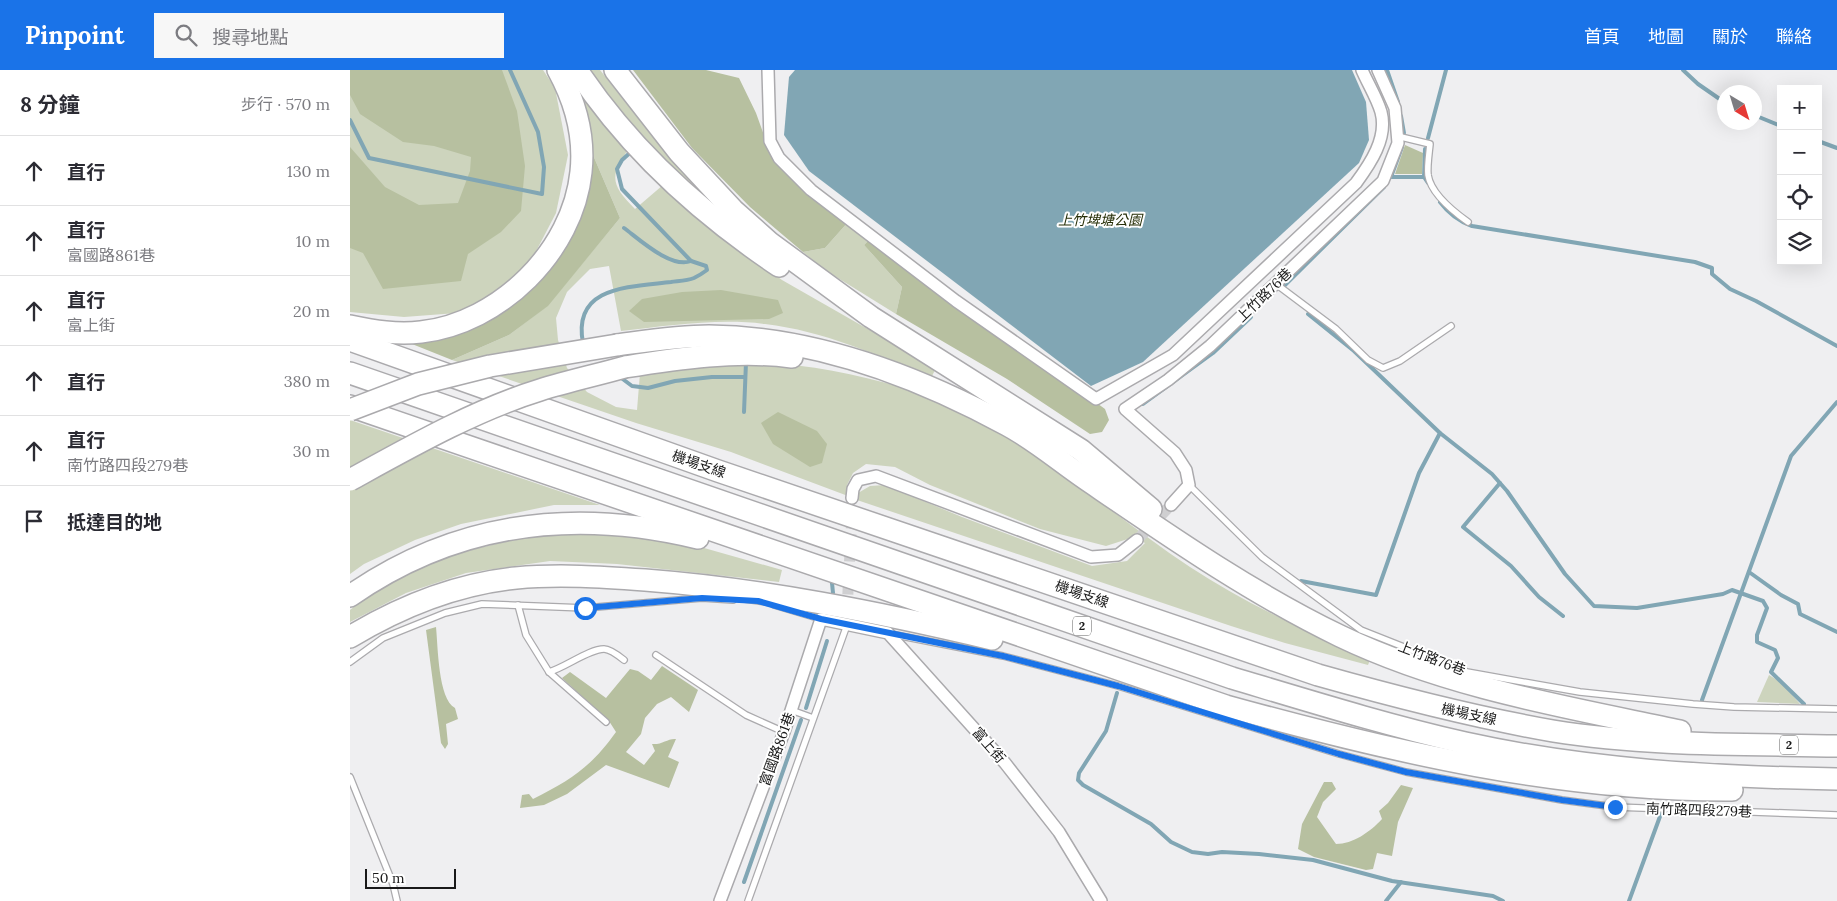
<!DOCTYPE html>
<html lang="zh-TW">
<head>
<meta charset="utf-8">
<style>
	body { margin:0; font-family:Lora,"Noto Sans TC",serif; background:#f7f7f7; color:#2b2b33 }
	.controls { position:absolute; right:15px; top:15px; display:grid; overflow:hidden; border-radius:0px; box-shadow:0 5px 20px #0002 }
	.controls button { width:45px; height:45px; display:grid; place-items:center; padding:0; border:0; border-bottom:1px solid #e1e1e2; background:#fff; color:#2b2b33; font:25px sans-serif }
	.compass { position:absolute; left:1367px; top:15px; width:45px; height:45px; border-radius:50%; background:#fff; box-shadow:0 5px 20px #0002; rotate:142deg }
	.scale { position:absolute; left:15px; bottom:12px; width:91px; box-sizing:border-box; padding-left:5px; border:2px solid #191919; border-top:0; font-size:14px; line-height:18px; white-space:nowrap; color:#191919; -webkit-text-stroke:4px #fff; paint-order:stroke }
	.stop { position:absolute; width:15px; height:15px; margin:-11px; border:4px solid #1a73e8; border-radius:50%; background:#fff }
	.stop.end { background:#1a73e8; border-color:#fff; box-shadow:0 1px 5px #0008 }
	.list { margin:0; padding:0; list-style:none }
	h2 { display:flex; justify-content:space-between; align-items:center; height:65px; margin:0; padding:0 20px; font-size:21px }
	h2 small { font-size:16px; font-weight:400; color:#7c7c81 }
	.list li { display:grid; grid-template-columns:32px 1fr auto; gap:15px; align-items:center; box-sizing:border-box; height:70px; padding:0 20px; border-top:1px solid #e1e1e2 }
	.list b { display:block; font-size:19px; white-space:nowrap }
	.list p { margin:0; font-size:16px; white-space:nowrap; color:#7c7c81 }
	.list em { font-size:16px; font-style:normal; color:#7c7c81 }
	.icon { flex:none; width:28px; height:28px; fill:none; stroke:currentColor; stroke-width:2; stroke-linecap:round; stroke-linejoin:round }
	.map { position:relative; flex:none; width:1487px; height:831px; overflow:hidden }
	header { display:flex; align-items:center; gap:30px; box-sizing:border-box; height:70px; padding:0 25px; background:#1a73e8; color:#fff }
	header strong { font-size:24px }
	nav { display:flex; gap:28px; margin-inline-start:auto; font-size:18px }
	.search { width:350px; height:45px; background:#f7f7f7; display:flex; align-items:center; gap:12px; box-sizing:border-box; padding:0 18px; border-radius:0px; color:#7c7c81; font-size:19px }
	main { display:flex }
	aside { flex:1; background:#fff }
	.map>svg:first-child { display:block }
	.green { fill:#cdd4bd }
	.forest { fill:#b7c0a0 }
	.water { fill:#81a6b4 }
	.lines { fill:none; stroke-linecap:round; stroke-linejoin:round }
	.stream { stroke:#81a6b4; stroke-width:4 }
	.street-tunnel { stroke:#cfcfd1; stroke-width:11; stroke-dasharray:11 5.5; stroke-linecap:butt }
	.lane-casing { stroke:#abaaad; stroke-width:8 }
	.street-casing { stroke:#abaaad; stroke-width:14 }
	.highway-casing { stroke:#abaaad; stroke-width:24 }
	.lane { stroke:#fff; stroke-width:5.5 }
	.street { stroke:#fff; stroke-width:11 }
	.highway { stroke:#fff; stroke-width:21 }
	.highway-bridge-casing { stroke:#abaaad; stroke-width:24; stroke-linecap:butt }
	.highway-bridge { stroke:#fff; stroke-width:21 }
	.route { stroke:#1a73e8; stroke-width:6 }
	.labels { text-anchor:middle; stroke-width:4; stroke-linejoin:round; paint-order:stroke }
	.shield { fill:#fff; stroke:#5e5e5e; stroke-width:1 }
	.shield-label { font-size:12px; font-weight:bold; fill:#191919 }
	.park-label { font-size:14px; font-style:italic; fill:#262e06; stroke:#fff }
	.street-label { font-size:14px; fill:#191919; stroke:#fff }
</style>
</head>
<body>
<header>
<strong>Pinpoint</strong>
<div class="search"><svg class="icon" aria-label="search" viewBox="0 0 24 24"><circle cx="10" cy="10" r="6"/><path d="M15 15l6 6"/></svg>搜尋地點</div>
<nav><a>首頁</a><a>地圖</a><a>關於</a><a>聯絡</a></nav>
</header>
<main>
<aside>
<h2>8 分鐘<small>步行 · 570 m</small></h2>
<ul class="list">
<li><svg class="icon" aria-label="ahead" viewBox="0 0 24 24"><path d="M12 20V5M6 11l6-6 6 6"/></svg><div><b>直行</b></div><em>130 m</em></li>
<li><svg class="icon" aria-label="ahead" viewBox="0 0 24 24"><path d="M12 20V5M6 11l6-6 6 6"/></svg><div><b>直行</b><p>富國路861巷</p></div><em>10 m</em></li>
<li><svg class="icon" aria-label="ahead" viewBox="0 0 24 24"><path d="M12 20V5M6 11l6-6 6 6"/></svg><div><b>直行</b><p>富上街</p></div><em>20 m</em></li>
<li><svg class="icon" aria-label="ahead" viewBox="0 0 24 24"><path d="M12 20V5M6 11l6-6 6 6"/></svg><div><b>直行</b></div><em>380 m</em></li>
<li><svg class="icon" aria-label="ahead" viewBox="0 0 24 24"><path d="M12 20V5M6 11l6-6 6 6"/></svg><div><b>直行</b><p>南竹路四段279巷</p></div><em>30 m</em></li>
<li><svg class="icon" aria-label="arrive" viewBox="0 0 24 24"><path d="M6 21V4h12l-3 4 3 4H6"/></svg><div><b>抵達目的地</b></div></li>
</ul>
</aside>
<div class="map">
<svg width="1487" height="831" viewBox="0 0 1487 831">
	<rect width="100%" height="100%" fill="#efeff1"/>
	<g class="green">
		<path d="M0,0H193L205,18L218,85L206,143L182,189L147,222L107,243L54,247L0,242Z"/>
		<path d="M217,0L279,79C258,106 262,116 285,139L313,115L380,173L432,210L586,298L581,308C527,285 474,261 415,254C367,248 318,256 271,261L259,196L240,199L217,222L206,248L208,270L217,298L237,322L266,337L287,340L290,303C325,299 365,291 400,292C450,293 503,303 551,317C662,350 746,435 840,497C896,534 959,562 1020,590L1018,595L935,573L881,556L507,430L508,423L520,416L535,415L612,447L742,496L777,491L795,473L784,467L756,476L690,459L580,415L545,397L516,394L503,403L497,415L501,420L498,426L381,382L286,353L102,290L159,265L197,236L270,148L243,85L238,61Z"/>
		<path d="M240,0H250L321,90L359,130L321,101L274,45Z"/>
		<path d="M499,151L521,168L514,175L552,217L546,244L475,200L453,182L475,178Z"/>
		<path d="M0,350L250,435H204L111,454L65,470L14,494L0,504Z"/>
		<path d="M214,463H250L326,470L432,500L429,512L267,494L200,491L116,503L56,523L0,552V540C61,491 138,471 214,463Z"/>
		<path d="M1419,605L1432,613L1450,634L1407,632Z"/>
	</g>
	<g class="forest">
		<path d="M0,0H152L167,41L175,96L171,141L151,162L118,184L111,211L33,219L13,183L0,178V77L35,117L69,135L108,133L120,101L121,87L84,76L53,72L10,44L0,25Z"/>
		<path d="M283,0H356L389,8L406,43L419,79L499,151L475,178L453,182L400,137L342,78Z"/>
		<path d="M1055,75L1073,83L1072,104H1045Z"/>
		<path d="M243,85L270,148L198,236L159,265L102,290L57,272L187,212L220,170L237,125Z"/>
		<path d="M521,168L755,339L759,350L752,362L740,364L657,309L546,244L552,217L514,175Z"/>
		<path d="M371,220L428,230L433,243L419,249L294,252L279,241L292,229L332,222Z"/>
		<path d="M428,342L467,361L477,374L472,393L460,397L423,374L411,353Z"/>
		<path d="M86,557C88,576 88,629 105,638L108,649L96,654L98,674L95,679L91,673L76,560Z"/>
		<path d="M312,596L348,620L339,642L321,627L307,634L295,648L291,664L276,682L294,695L305,681L302,674C312,675 318,668 326,669L318,687L329,692L319,718L256,695L217,724L194,735L170,738L172,725L179,724L183,729C221,710 241,697 266,662L259,651L212,608L220,602L256,628L280,599L288,601L301,610Z"/>
		<path d="M974,712H982L986,719L973,732L967,747L986,774C1003,774 1020,762 1032,749L1029,741L1038,733L1051,715L1063,718L1048,752L1042,786L1027,783L1023,799L1016,800L964,787L948,779L952,754Z"/>
	</g>
	<path class="water" d="M445,0H1002L1016,32L1019,70L1009,93L793,292L741,316L459,101L434,65L439,7Z"/>
	<g class="lines">
		<g class="stream">
			<path d="M1037,0L1048,32"/>
			<path d="M1333,0L1348,14L1374,32"/>
			<path d="M1404,45L1431,56"/>
			<path d="M1051,46L1054,63"/>
			<path d="M0,50L19,88L192,124L194,97L188,62L160,0"/>
			<path d="M1078,68L1096,0"/>
			<path d="M1468,71L1487,78"/>
			<path d="M1052,77L1041,107H1074"/>
			<path d="M1075,79L1074,107L1078,113"/>
			<path d="M1090,132C1099,144 1108,151 1122,156L1345,192L1362,198V204L1380,219L1406,231L1487,276"/>
			<path d="M274,158C289,169 321,199 341,191L272,119L267,99L272,90L282,81"/>
			<path d="M934,216L1034,117"/>
			<path d="M958,244L1004,281L1090,363L1142,404L1157,421L1215,504L1244,536L1287,538L1373,524L1382,520L1413,531L1417,538L1407,565V572L1425,580L1428,588L1421,602L1454,634"/>
			<path d="M233,273C222,216 279,217 321,212C328,211 337,211 344,208C348,206 353,203 357,200L356,196L341,191"/>
			<path d="M270,307L282,316L298,318L325,311L362,307H395"/>
			<path d="M793,334L863,283L901,247"/>
			<path d="M394,342L396,292"/>
			<path d="M1150,413L1113,457L1161,496L1189,527L1213,546"/>
			<path d="M1399,502L1431,525L1448,534L1450,544L1487,562"/>
			<path d="M951,511L1026,525L1069,403L1090,363"/>
			<path d="M482,513L483,523"/>
			<path d="M767,623L756,661L729,703L728,710L733,715L801,754L821,772L842,782L858,784L872,782L909,784L963,790L1042,811L1143,826L1153,831"/>
			<path d="M1352,630L1441,386L1487,332"/>
			<path d="M456,638L477,571"/>
			<path d="M394,812L451,650"/>
			<path d="M1036,831L1051,812"/>
			<path d="M1279,831L1312,741"/>
		</g>
		<g class="street-tunnel">
			<path d="M787,470L821,435"/>
			<path d="M497,541L502,443"/>
		</g>
		<defs>
			<g id="lane">
				<path d="M1047,66L1080,74C1079,84 1077,96 1078,105C1081,124 1104,142 1118,152"/>
				<path d="M926,214L986,259L1018,290L1033,298L1050,291L1101,256"/>
				<path d="M839,415L912,487L1011,560L1117,602L1230,622L1343,634L1384,637L1487,639"/>
				<path d="M168,535L176,565L199,602L256,652"/>
				<path d="M424,535L471,549"/>
				<path d="M541,564L653,586L768,616L989,684L1056,702L1212,730L1265,737L1487,745"/>
				<path d="M306,585L396,645L434,662"/>
				<path d="M0,592L33,568L95,543L132,534L235,538L352,528L383,530"/>
				<path d="M199,602C216,597 239,579 254,579C260,579 269,586 274,590"/>
				<path d="M441,640L463,648"/>
				<path d="M0,707L43,814L47,831"/>
				<path d="M398,831L497,555"/>
			</g>
			<g id="street">
				<path d="M418,0L420,71L429,88L461,120L606,231L746,329L823,285L1006,113C1020,94 1038,68 1031,42C1027,28 1018,14 1012,0"/>
				<path d="M502,428L503,419L508,410L526,406L741,487L768,485L787,470"/>
				<path d="M821,435L839,415L836,400L825,383L775,339L818,310L860,276L1033,111L1048,73L1045,38L1028,0"/>
				<path d="M370,831L434,662L471,549L538,563L655,693L709,762L751,831"/>
			</g>
			<g id="highway">
				<path d="M227,0C280,80 350,143 429,196"/>
				<path d="M265,0L329,82L383,140L420,173L521,247L731,380L801,439"/>
				<path d="M0,256C24,261 47,265 71,262C150,253 223,181 231,102C235,65 225,31 208,0"/>
				<path d="M0,270L368,401L968,605C1046,627 1123,647 1203,661C1297,676 1393,674 1487,676"/>
				<path d="M267,275C297,271 328,266 359,266C463,267 567,306 657,355C687,371 714,395 743,414C822,468 903,524 990,566C1096,617 1216,637 1330,661"/>
				<path d="M275,297C330,288 387,280 442,287"/>
				<path d="M0,303L882,608C959,631 1036,655 1115,673C1237,700 1362,707 1487,709"/>
				<path d="M0,336L876,636C1042,682 1209,721 1382,720"/>
				<path d="M0,526C106,452 224,438 348,468"/>
				<path d="M0,567C50,537 107,514 166,508C209,504 252,507 295,510C412,519 528,542 642,569"/>
			</g>
		</defs>
		<use href="#lane" class="lane-casing"/>
		<use href="#street" class="street-casing"/>
		<use href="#highway" class="highway-casing"/>
		<use href="#lane" class="lane"/>
		<use href="#street" class="street"/>
		<use href="#highway" class="highway"/>
		<defs>
			<g id="highway-bridge">
				<path d="M0,340L68,314L140,296L267,275"/>
				<path d="M0,410C60,377 125,340 190,320C218,311 247,305 275,297"/>
			</g>
		</defs>
		<use href="#highway-bridge" class="highway-bridge-casing"/>
		<use href="#highway-bridge" class="highway-bridge"/>
	</g>
	<g class="lines">
		<path class="route" d="M235,538L352,528L408,531L471,549L653,586L768,616L989,684L1056,702L1212,730L1265,737"/>
	</g>
	<g class="labels">
		<g class="shield">
			<rect x="723" y="546.5" width="18" height="19" rx="4"/>
			<rect x="1430" y="665.5" width="18" height="19" rx="4"/>
		</g>
		<g class="shield-label">
			<text x="732" y="560">2</text>
			<text x="1439" y="679">2</text>
		</g>
		<g class="park-label">
			<text x="750" y="155">上竹埤塘公園</text>
		</g>
		<g class="street-label">
			<text transform="translate(914 225) rotate(-44)" y="5">上竹路76巷</text>
			<text transform="translate(349 394) rotate(19)" y="5">機場支線</text>
			<text transform="translate(732 524) rotate(19)" y="5">機場支線</text>
			<text transform="translate(1082 588) rotate(21)" y="5">上竹路76巷</text>
			<text transform="translate(1119 644) rotate(12)" y="5">機場支線</text>
			<text transform="translate(639 675) rotate(49)" y="5">富上街</text>
			<text transform="translate(427 679) rotate(-70)" y="5">富國路861巷</text>
			<text transform="translate(1349 740) rotate(2)" y="5">南竹路四段279巷</text>
		</g>
	</g>
</svg>
<div class="controls">
<button>+</button>
<button>−</button>
<button><svg class="icon" aria-label="locate" viewBox="0 0 24 24"><circle cx="12" cy="12" r="6"/><path d="M12 2v4M12 18v4M2 12h4M18 12h4"/></svg></button>
<button><svg class="icon" aria-label="layers" viewBox="0 0 24 24"><path d="M12 4l9 5-9 5-9-5zM3 14l9 5 9-5"/></svg></button>
</div>
<svg class="compass" viewBox="-18 -18 36 36"><path d="M0-13l5 13h-10z" fill="#e53935"/><path d="M0 13l5-13h-10z" fill="#7c7c81"/></svg>
<div class="scale">50 m</div>
<div class="stop" style="left:235px;top:538px"></div>
<div class="stop end" style="left:1265px;top:737px"></div>
</div>
</main>
</body>
</html>
